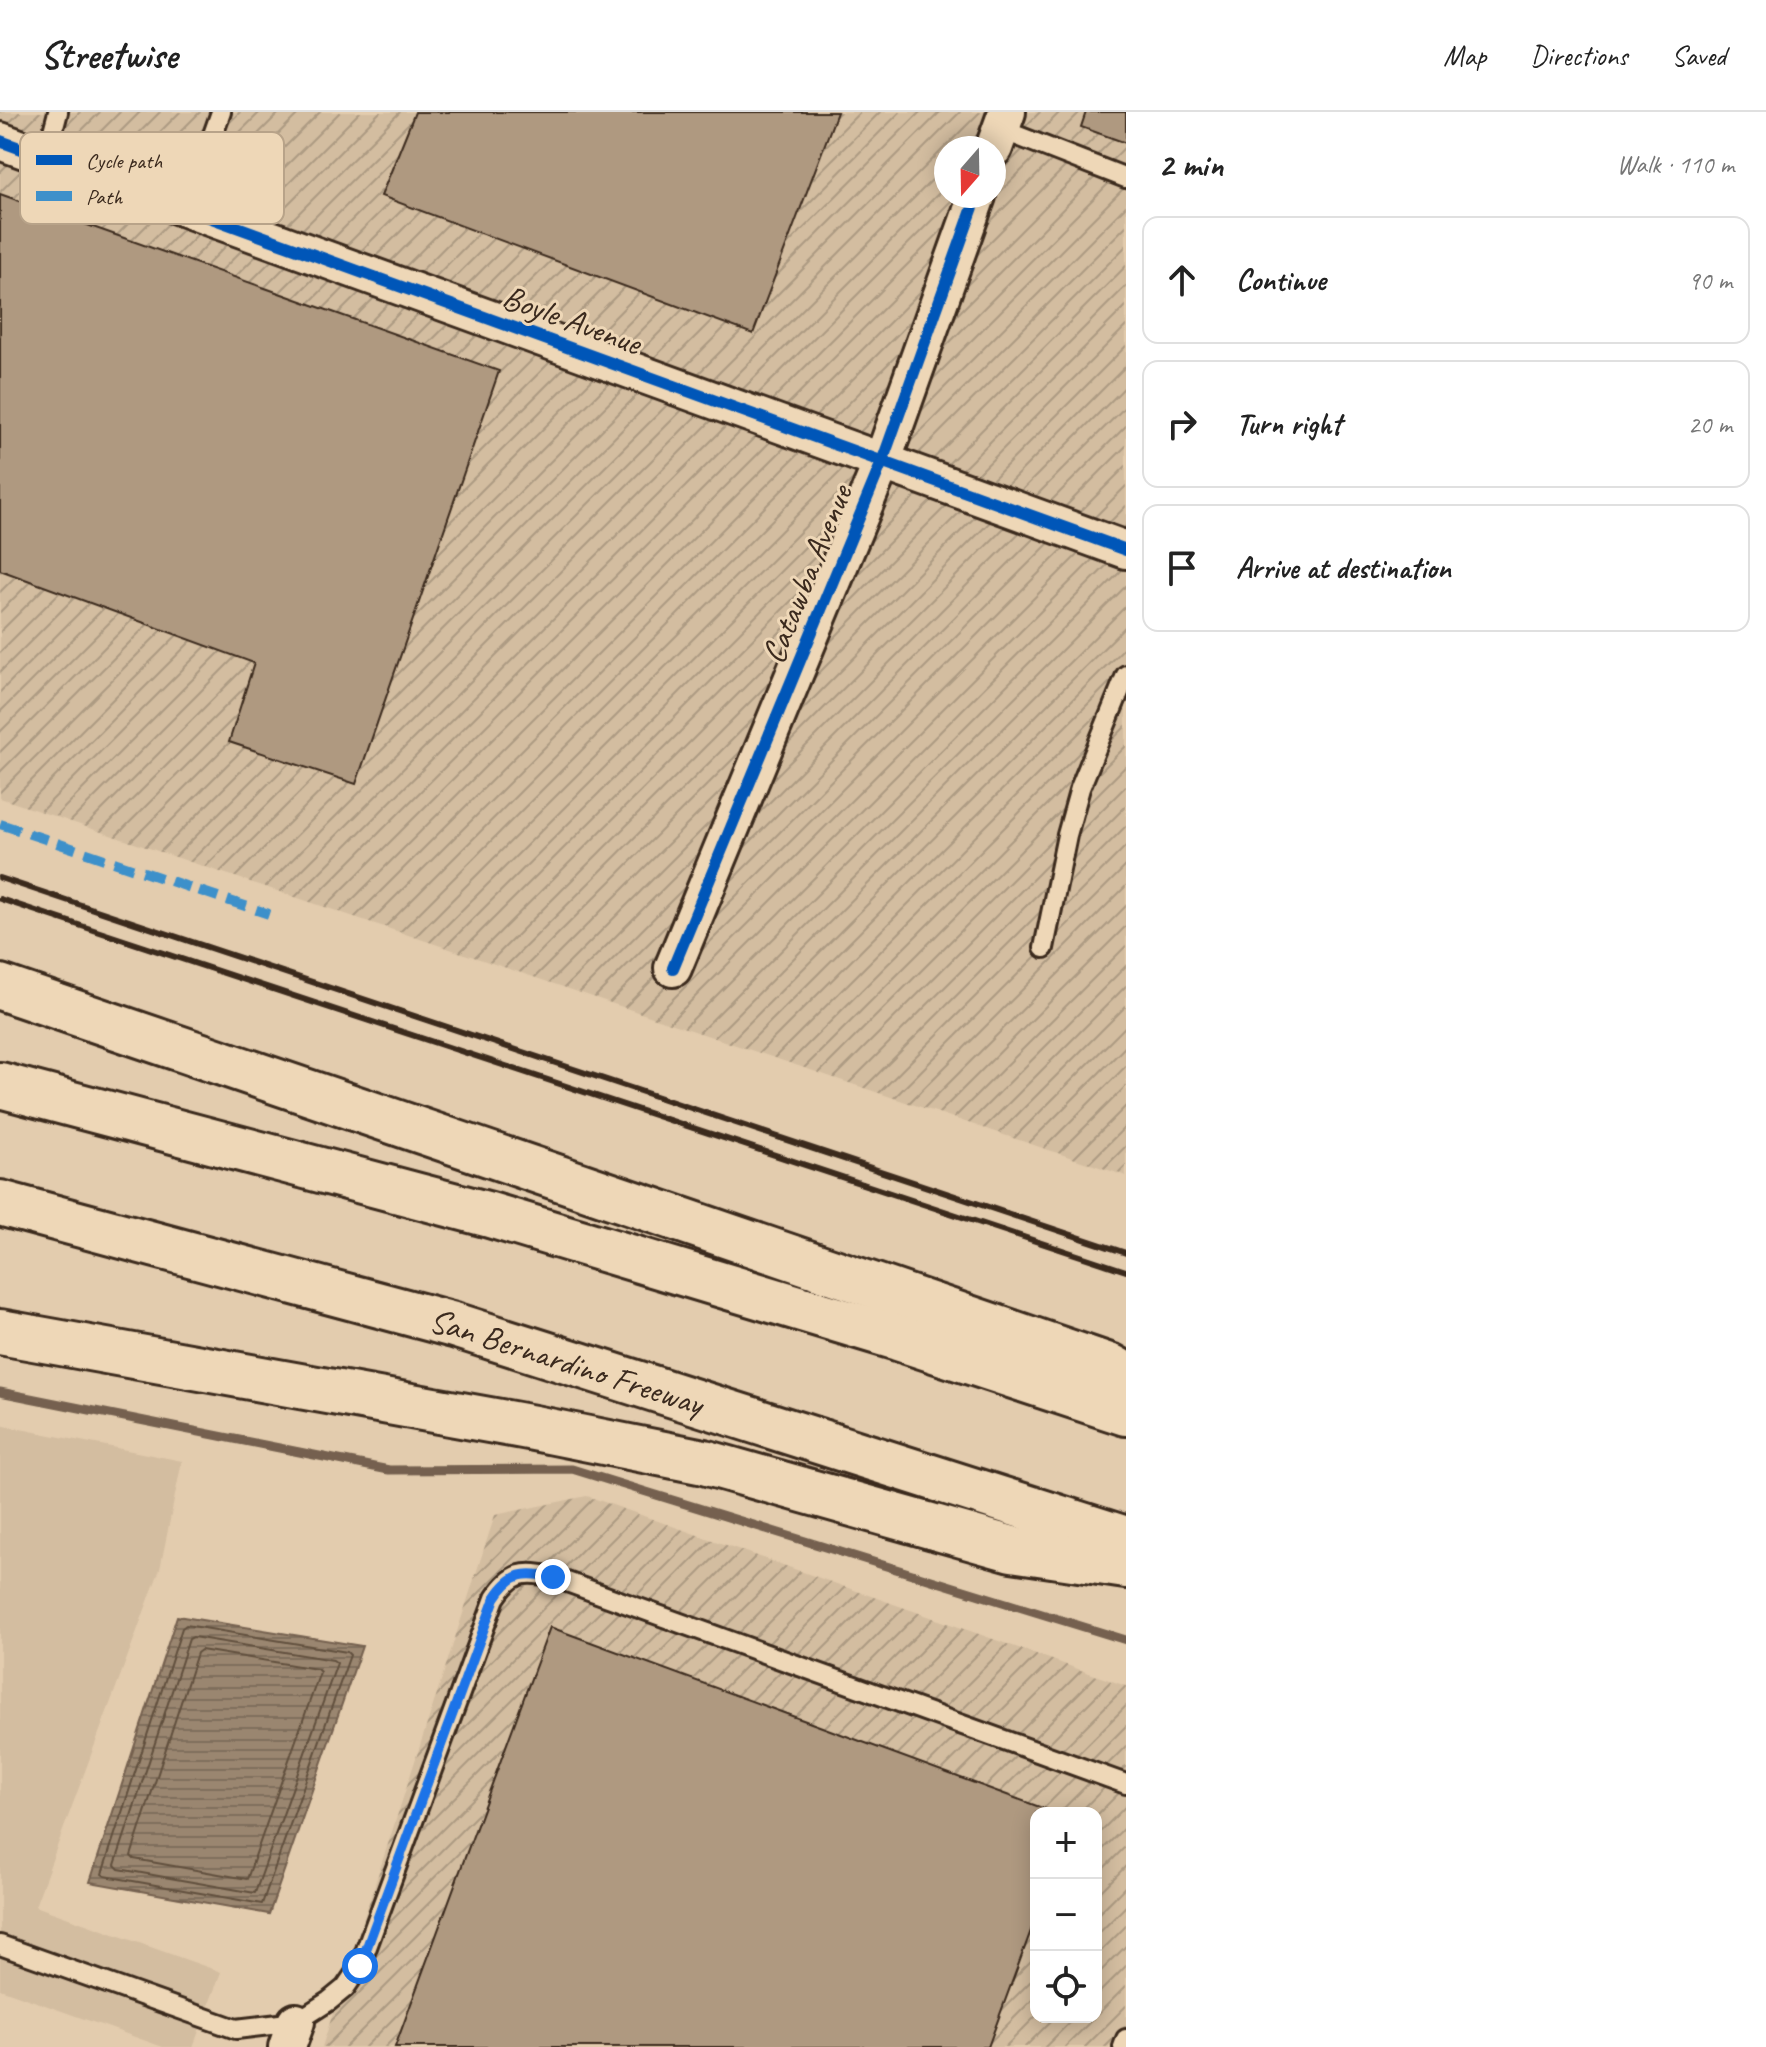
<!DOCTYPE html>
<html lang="en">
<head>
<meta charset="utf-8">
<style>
	body { margin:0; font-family:Caveat,sans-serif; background:#f6f6f6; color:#222 }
	.controls { position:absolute; right:24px; bottom:24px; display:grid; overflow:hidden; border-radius:16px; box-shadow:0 4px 20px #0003 }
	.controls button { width:72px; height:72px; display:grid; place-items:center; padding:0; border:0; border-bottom:2px solid #e0e0e0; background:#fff; color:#222; font:40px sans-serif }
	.compass { position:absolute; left:934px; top:24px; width:72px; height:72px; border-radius:50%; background:#fff; box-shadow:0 4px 20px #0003; rotate:200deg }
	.stop { position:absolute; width:24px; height:24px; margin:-18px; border:6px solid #1a73e8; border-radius:50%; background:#fff }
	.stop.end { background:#1a73e8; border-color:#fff; box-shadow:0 2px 8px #0008 }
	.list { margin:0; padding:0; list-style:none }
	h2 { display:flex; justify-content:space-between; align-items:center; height:104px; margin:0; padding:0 32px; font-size:34px }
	h2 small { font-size:26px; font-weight:400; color:#767676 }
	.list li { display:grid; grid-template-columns:52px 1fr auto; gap:24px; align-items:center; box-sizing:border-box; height:128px; margin:0 16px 16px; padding:0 16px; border:2px solid #e0e0e0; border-radius:16px }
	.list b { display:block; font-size:30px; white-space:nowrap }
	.list em { font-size:26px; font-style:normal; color:#767676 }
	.icon { flex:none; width:44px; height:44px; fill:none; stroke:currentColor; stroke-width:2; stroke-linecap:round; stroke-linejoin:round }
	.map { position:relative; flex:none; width:1126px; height:1935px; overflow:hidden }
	header { display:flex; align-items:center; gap:48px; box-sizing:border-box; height:112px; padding:0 40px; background:#fff; border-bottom:2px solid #e0e0e0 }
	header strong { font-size:38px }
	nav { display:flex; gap:44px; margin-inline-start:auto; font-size:28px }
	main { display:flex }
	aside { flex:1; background:#fff }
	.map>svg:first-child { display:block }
	.built { fill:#d3bda0 }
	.industrial { fill:url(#industrial-furrows); fill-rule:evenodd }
	.water { fill:url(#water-rules); stroke:#74614f; stroke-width:2 }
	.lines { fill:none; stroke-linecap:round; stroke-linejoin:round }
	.shore { stroke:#614f3e; stroke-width:2 }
	.stream { stroke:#74614f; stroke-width:9 }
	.building { fill:#af9980; stroke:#3b2a1e; stroke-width:2 }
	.service-casing { stroke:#3b2a1e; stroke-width:24 }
	.minor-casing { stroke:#3b2a1e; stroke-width:42 }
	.motorway-casing { stroke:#3b2a1e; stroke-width:50 }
	.service { stroke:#eed7b7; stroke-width:18 }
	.minor { stroke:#eed7b7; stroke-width:36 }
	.motorway { stroke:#eed7b7; stroke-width:44 }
	.rail { stroke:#3b2a1e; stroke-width:6 }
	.quiet { stroke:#3e90ca; stroke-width:10; stroke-dasharray:20 10; stroke-linecap:butt }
	.cycleway-casing { stroke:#eed7b7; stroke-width:17 }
	.cycleway { stroke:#0057b8; stroke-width:12 }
	.route { stroke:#1a73e8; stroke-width:10 }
	.labels { text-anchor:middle; stroke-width:6; stroke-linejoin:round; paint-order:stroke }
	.street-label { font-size:34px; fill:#3b2a1e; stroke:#eed7b7 }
	.key { fill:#eed7b7; stroke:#b8a389; stroke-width:2 }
	.key-label { font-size:22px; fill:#3b2a1e }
</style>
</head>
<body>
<header>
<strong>Streetwise</strong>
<nav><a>Map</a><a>Directions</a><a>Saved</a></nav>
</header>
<main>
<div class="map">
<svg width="1126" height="1935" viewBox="0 0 1126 1935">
	<defs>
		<pattern id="industrial-furrows" width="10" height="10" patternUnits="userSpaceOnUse" patternTransform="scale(2)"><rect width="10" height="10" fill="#d3bda0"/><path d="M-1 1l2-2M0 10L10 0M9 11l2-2" fill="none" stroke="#ac9a82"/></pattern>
		<pattern id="water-rules" width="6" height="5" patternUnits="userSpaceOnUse" patternTransform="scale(2)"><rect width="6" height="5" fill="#9a866f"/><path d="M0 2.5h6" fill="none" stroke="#7f6e5b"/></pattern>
	</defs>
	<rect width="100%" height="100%" fill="#e3ccae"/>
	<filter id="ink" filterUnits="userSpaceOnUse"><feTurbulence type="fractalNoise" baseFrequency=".0125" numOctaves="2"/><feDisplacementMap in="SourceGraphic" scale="16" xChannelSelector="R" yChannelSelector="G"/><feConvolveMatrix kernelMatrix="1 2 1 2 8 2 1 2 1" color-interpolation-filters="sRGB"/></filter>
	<g filter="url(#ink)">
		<path class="built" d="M0,1313L182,1349L160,1457L35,1794L221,1860L193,1935H163L0,1877Z"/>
		<g class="industrial">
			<path d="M0,0H1126V1064L0,686ZM946,36H994V84H946Z"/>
			<path d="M587,1384L1126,1574V1935H322L495,1403ZM1036,1701H1096V1905H1036Z"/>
		</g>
		<path class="water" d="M177,1504L362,1534L269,1802L90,1770Z"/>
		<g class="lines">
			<g class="shore">
				<path d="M186,1513L347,1540L350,1543L262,1792L105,1764L102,1762L182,1516Z"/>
				<path d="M193,1525L333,1548L337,1551L255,1781L119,1757L115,1753L189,1527Z"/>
				<path d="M201,1538L317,1557L320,1560L247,1767L134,1747L131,1744L197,1541Z"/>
			</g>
			<path class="stream" d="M0,1280L389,1358L572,1357L1126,1528"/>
		</g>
		<g class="building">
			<path d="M415,0H837L753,222L381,84Z"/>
			<path d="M1086,0H1126V31L1081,15Z"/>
			<path d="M0,82L499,259L356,672L229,630L254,551L0,458Z"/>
			<path d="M550,1515L1056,1701H1036V1805L988,1935H395Z"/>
		</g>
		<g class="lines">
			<defs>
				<g id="service">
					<path d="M1000,17L1126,66"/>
					<path d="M209,34L221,0"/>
					<path d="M46,46L58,0"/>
					<path d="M1044,836L1067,723L1080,676L1126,563"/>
					<path d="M0,1833L236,1917L296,1910L329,1889L345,1876L360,1854L495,1486C512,1460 524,1458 553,1465L1126,1672"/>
					<path d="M1123,1935L1126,1927"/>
				</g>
				<g id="minor">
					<path d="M0,29L1126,438"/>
					<path d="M994,36L1007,0"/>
					<path d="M673,856L882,350L977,84"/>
					<path d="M287,1935L296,1910"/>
				</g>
				<g id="motorway">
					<path d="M0,875L1112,1255L1126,1263"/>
					<path d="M0,973L490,1103L898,1226L1126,1301"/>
					<path id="s1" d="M0,1091L454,1213L1126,1427"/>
					<path d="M0,1220L534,1316L704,1350L1012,1437L1126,1454"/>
				</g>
			</defs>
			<use href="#service" class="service-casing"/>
			<use href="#minor" class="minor-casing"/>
			<use href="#motorway" class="motorway-casing"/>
			<use href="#service" class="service"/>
			<use href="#minor" class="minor"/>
			<use href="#motorway" class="motorway"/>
			<g class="rail">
				<path d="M0,766L1126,1141"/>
				<path d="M0,787L1126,1159"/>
			</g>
			<path class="quiet" d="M0,712L269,802"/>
			<defs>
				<g id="cycleway">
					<path d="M0,29L1126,438"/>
					<path d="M673,856L882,350L977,84"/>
				</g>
			</defs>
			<use href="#cycleway" class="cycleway-casing"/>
			<use href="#cycleway" class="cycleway"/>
		</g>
	</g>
	<g class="lines" filter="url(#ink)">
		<path class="route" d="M360,1854L495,1486C512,1460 524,1459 553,1465"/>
	</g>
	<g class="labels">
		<g class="street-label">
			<text transform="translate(572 207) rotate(20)" y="12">Boyle Avenue</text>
			<text transform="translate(806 462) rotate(-68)" y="12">Catawba Avenue</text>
			<text dy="12" stroke="none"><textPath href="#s1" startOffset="588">San Bernardino Freeway</textPath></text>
		</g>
	</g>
	<rect x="20" y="20" width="264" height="92" rx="12" class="key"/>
	<rect x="36" y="43" width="36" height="10" fill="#0057b8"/>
	<rect x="36" y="79" width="36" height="10" fill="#3e90ca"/>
	<g class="key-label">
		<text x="86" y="56">Cycle path</text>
		<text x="86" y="92">Path</text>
	</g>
</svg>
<div class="controls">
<button>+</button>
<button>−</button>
<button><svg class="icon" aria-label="locate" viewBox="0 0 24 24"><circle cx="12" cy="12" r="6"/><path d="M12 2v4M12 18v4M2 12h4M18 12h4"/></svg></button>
</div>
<svg class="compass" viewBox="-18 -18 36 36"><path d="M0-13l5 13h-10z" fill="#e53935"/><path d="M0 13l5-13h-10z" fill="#767676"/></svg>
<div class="stop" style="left:360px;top:1854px"></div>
<div class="stop end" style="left:553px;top:1465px"></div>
</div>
<aside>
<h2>2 min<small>Walk · 110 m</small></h2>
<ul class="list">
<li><svg class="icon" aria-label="ahead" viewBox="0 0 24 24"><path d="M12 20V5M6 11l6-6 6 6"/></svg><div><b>Continue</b></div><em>90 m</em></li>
<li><svg class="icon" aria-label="right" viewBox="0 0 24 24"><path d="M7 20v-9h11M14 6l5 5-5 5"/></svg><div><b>Turn right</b></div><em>20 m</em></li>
<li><svg class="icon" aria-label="arrive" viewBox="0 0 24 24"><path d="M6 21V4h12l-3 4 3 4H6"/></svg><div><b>Arrive at destination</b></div></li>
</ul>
</aside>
</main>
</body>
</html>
